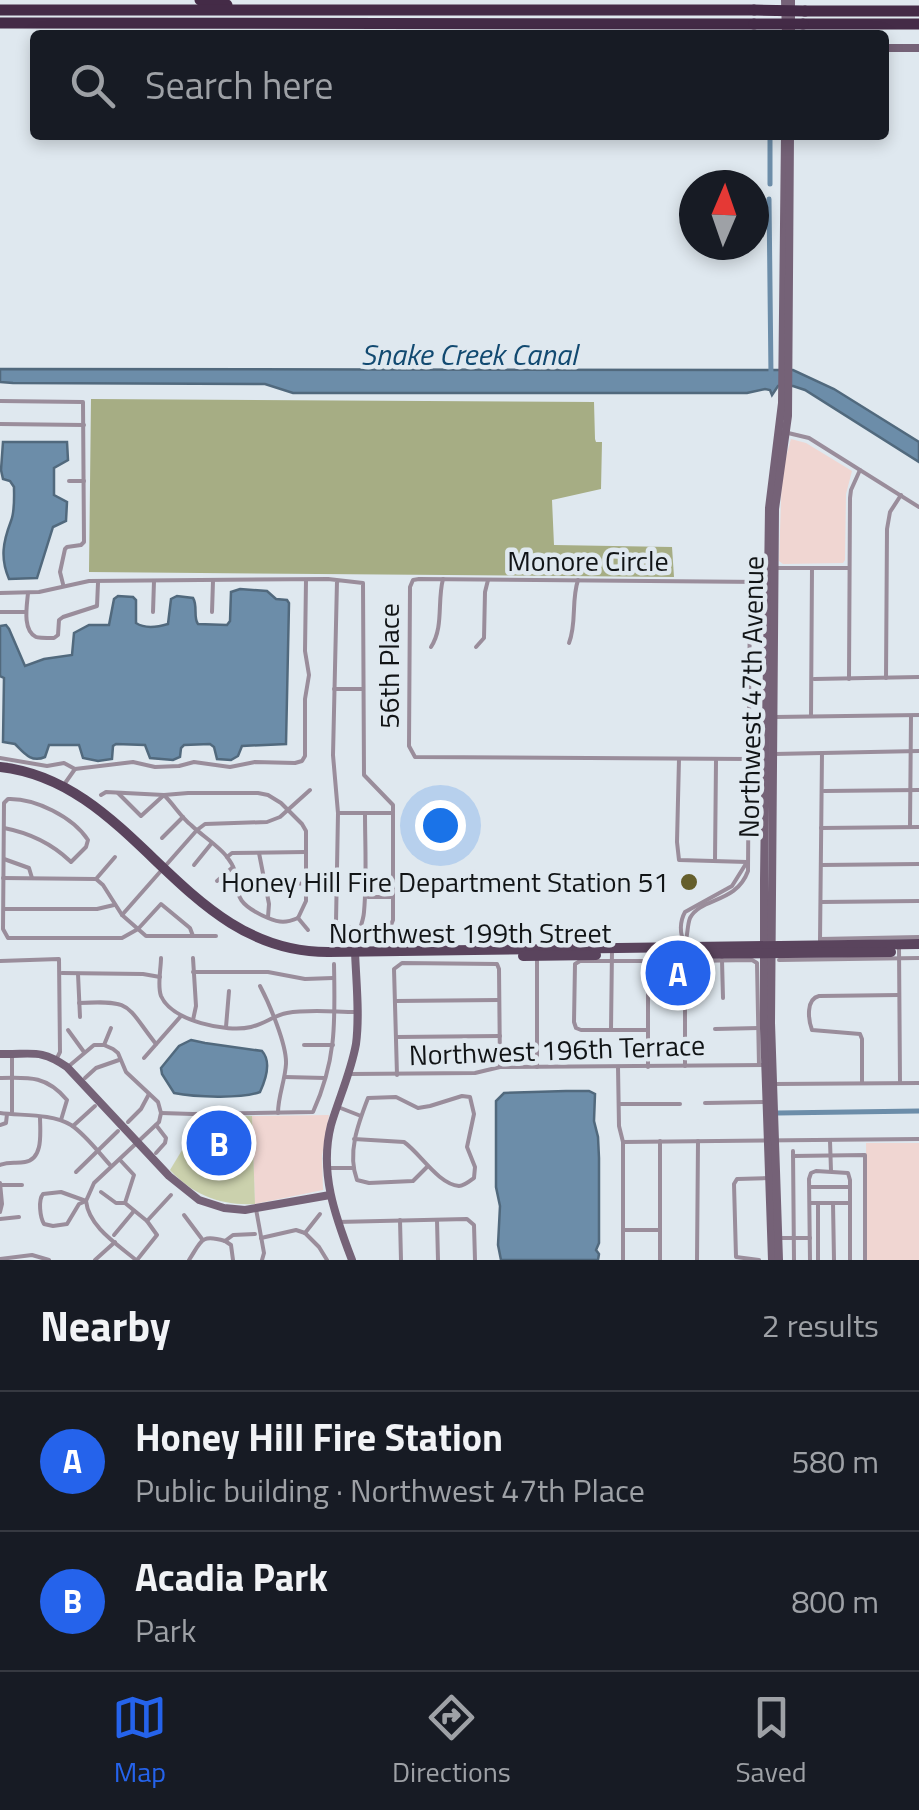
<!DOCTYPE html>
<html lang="en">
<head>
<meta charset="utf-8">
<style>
	body { margin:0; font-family:"Titillium Web",sans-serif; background:#242831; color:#f1f3f6 }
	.compass { position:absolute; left:679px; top:170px; width:90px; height:90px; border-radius:50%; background:#171b24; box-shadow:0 5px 15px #0003; rotate:2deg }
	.you { position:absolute; left:440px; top:825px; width:35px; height:35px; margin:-25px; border:8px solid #fff; border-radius:50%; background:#1a73e8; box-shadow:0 0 0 15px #1a73e833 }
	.badge { display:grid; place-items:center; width:65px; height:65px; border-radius:50%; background:#2563eb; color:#fff; font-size:32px; font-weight:700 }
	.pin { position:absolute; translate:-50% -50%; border:5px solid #fff; box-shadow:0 2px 10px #0006 }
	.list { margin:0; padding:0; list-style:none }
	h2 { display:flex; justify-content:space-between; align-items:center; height:130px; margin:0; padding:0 40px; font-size:42px }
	h2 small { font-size:32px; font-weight:400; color:#9ea1a6 }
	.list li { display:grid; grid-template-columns:65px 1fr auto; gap:30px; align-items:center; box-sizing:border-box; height:140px; padding:0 40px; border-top:2px solid #363941 }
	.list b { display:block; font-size:38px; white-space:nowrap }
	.list p { margin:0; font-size:32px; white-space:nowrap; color:#9ea1a6 }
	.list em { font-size:32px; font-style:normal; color:#9ea1a6 }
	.icon { flex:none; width:55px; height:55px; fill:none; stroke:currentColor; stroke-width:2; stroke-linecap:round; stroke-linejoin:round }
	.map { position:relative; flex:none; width:919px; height:1260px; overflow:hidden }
	.search { position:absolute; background:#171b24; box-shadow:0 5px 15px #0003; left:30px; right:30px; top:30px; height:110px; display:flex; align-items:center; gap:25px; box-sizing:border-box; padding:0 35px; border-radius:10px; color:#9ea1a6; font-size:38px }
	.sheet { height:410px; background:#171b24 }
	nav { display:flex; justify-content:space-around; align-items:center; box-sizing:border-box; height:140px; border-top:2px solid #363941; background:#171b24; font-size:28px; color:#9ea1a6 }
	nav a { display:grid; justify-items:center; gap:5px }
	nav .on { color:#2563eb }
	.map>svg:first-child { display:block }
	.education { fill:#f0d6d2 }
	.green { fill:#cbd1ad }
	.forest { fill:#a6ad84 }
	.water { fill:#6c8da9; stroke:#51697d; stroke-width:2.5 }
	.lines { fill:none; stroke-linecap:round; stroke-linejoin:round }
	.canal { stroke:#6c8da9; stroke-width:5 }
	.street { stroke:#9a8d9b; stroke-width:4 }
	.secondary { stroke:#756277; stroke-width:8 }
	.primary { stroke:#5a445d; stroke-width:10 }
	.highway { stroke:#442b47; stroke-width:11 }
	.highway-bridge { stroke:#442b47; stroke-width:11 }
	.poi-dot { fill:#655f2c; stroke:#dfe8ef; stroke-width:4 }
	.labels { text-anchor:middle; stroke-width:9; stroke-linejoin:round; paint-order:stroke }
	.street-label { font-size:28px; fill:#111416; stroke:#dfe8ef }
	.poi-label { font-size:28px; fill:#111416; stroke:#dfe8ef; text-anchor:end }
	.water-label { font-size:30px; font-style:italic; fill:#124a71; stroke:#dfe8ef }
</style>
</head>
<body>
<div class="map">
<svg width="919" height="1260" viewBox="0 0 919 1260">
	<rect width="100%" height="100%" fill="#dfe8ef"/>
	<g class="education">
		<path d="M791,439L806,443L852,471L846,494L845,560L843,563L783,564L779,561L782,471Z"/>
		<path d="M329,1115L322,1156L323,1190L255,1204L252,1116Z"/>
		<path d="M866,1143H919V1260H867Z"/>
	</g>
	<path class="green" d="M252,1116L255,1204C221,1206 193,1195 170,1170L202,1117Z"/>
	<path class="forest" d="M91,399L594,402L595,439L596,442H602L601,489L552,500L554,545L672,547L674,577L89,572Z"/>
	<g class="water">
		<path d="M0,369L793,370L834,389L919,442V462L805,390L793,386H778L772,395L770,390L765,389L747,393H293L265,384L13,383L0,382Z"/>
		<path d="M3,442H67L68,460L54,468V495L67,502L66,521L53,527L37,578L9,579C0,558 3,542 11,521C15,511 14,497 14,487L10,481L3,479L1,470Z"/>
		<path d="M240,589L267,591L276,599L287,600L289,603L286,744L242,746L238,756L231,760L217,759L214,747L210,744L184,745L181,748L180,757L173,760L150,758L145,745L116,744L113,746L112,759L98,761L83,758L79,745H49L45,757C31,763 24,753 15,744L3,742L4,678L0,676V626L6,625L9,629L25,666L44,659L72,655L74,633L89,625H109L114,599L118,596L133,597L136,600V623C145,629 158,627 168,624L171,599L177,596L193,598C198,606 193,617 198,624L227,625L230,621L231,592Z"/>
		<path d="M191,1040L205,1043L262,1051C272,1062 266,1079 260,1092C242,1099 194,1097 174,1093L162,1074L161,1068L179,1046Z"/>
		<path d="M566,1091H589L595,1094L594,1121L598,1137L599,1158V1243L596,1250L599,1254L598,1260H501L498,1245L500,1206L496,1187V1101L504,1093Z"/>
	</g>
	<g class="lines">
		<g class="canal">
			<path d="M770,184V135"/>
			<path d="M769,199L771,376"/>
			<path d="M778,1113L919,1111"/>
		</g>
		<g class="street">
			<path d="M0,401L83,402L84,542L81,545L67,547L65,549L60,572L63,584"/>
			<path d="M0,424L84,425"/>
			<path d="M784,432L809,438L919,507"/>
			<path d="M69,481H84"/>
			<path d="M774,568H849"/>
			<path d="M0,593L39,592L89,581L328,579L363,583L364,775L393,805V920L391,925L387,927H341L336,922L338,813L333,755L337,581"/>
			<path d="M28,593C27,605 22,630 36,637C38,638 51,638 54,638L58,635L59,620L63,617L97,606L98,583"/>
			<path d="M0,612H25"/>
			<path d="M153,612L154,581"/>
			<path d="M212,612L213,581"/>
			<path d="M569,643C577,623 571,601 578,580"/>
			<path d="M431,647C444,627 437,602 443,579"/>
			<path d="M476,647L484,638L485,592L488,580"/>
			<path d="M886,678L887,529L890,512L901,495"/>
			<path d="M814,679L919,677"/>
			<path d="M849,679L850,498L851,490L860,470"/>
			<path d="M334,689H363"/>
			<path d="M811,716L812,568"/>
			<path d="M774,717L919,715"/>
			<path d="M774,754L919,751"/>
			<path d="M0,758L47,766L64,763L75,769L133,762L155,767L179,766L194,762L230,767L255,762L295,763L302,761L305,756V699L309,675L305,651L306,580"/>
			<path d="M679,759L677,842L679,860L747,862"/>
			<path d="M749,759L415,757L409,746L410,587L413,580L419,579L762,582"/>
			<path d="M63,786L75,769"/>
			<path d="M824,791L919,790"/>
			<path d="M118,793L141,816L164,795C174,805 181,817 191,825C200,834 220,847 227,857C249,884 219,897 268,918C280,923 286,923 298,918"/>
			<path d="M101,795L106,792L164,795L188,793H258L268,795L281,803L302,824L306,831V901L298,918"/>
			<path d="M338,813H393"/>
			<path d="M910,827L911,716"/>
			<path d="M4,828C30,833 51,843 70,861"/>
			<path d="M821,828L919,827"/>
			<path d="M162,838L183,817"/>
			<path d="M259,853L269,904L268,917"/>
			<path d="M227,857L232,853L306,852"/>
			<path d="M4,859L29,868L32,878"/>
			<path d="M715,861L716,761"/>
			<path d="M71,862L86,847L88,840C73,817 35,798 8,799L4,803L3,929L8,938H122L138,929L161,904L190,928L193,936"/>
			<path d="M194,865L211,844"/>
			<path d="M821,865L919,864"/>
			<path d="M3,878L96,879L103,885L122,915L146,936H216"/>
			<path d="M96,879L115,857"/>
			<path d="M217,881L233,867"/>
			<path d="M293,883L306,884"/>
			<path d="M368,897H393"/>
			<path d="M821,902L919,901"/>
			<path d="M4,909H97L114,905"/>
			<path d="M122,915L197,830L205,824L267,822L280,817L310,790"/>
			<path d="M298,918L308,930"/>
			<path d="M820,939L919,937"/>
			<path d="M820,941L822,753"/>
			<path d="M685,943C688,935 687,926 690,918C701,897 736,904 748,871L750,581"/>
			<path d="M685,943C679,934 680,921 685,912L732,886L747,862"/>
			<path d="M899,948L900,1083"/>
			<path d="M355,951C355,936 363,926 364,912C367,879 365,846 365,813"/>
			<path d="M537,957V1067"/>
			<path d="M685,957V1066"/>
			<path d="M161,958C161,969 157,985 161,996C172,1021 227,1033 251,1027C264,1024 275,1015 287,1013C309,1009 334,1012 357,1012"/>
			<path d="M193,958L196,1006L193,1020"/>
			<path d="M722,960L723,998"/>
			<path d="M779,960L919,958"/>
			<path d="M0,961L59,959L60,1052L57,1058"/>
			<path d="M686,961L752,960L757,963L759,1065"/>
			<path d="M193,972H268L305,979L333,978"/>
			<path d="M62,973L143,974L160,977"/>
			<path d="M78,974L80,1017"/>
			<path d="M260,986C269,1003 287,1045 286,1064C285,1081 278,1096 278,1113"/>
			<path d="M395,1001L499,1000"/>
			<path d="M79,1003C134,1000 125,1005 156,1044"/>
			<path d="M226,1027L229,991"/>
			<path d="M715,1029L759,1028"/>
			<path d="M68,1030L84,1052"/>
			<path d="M611,1030L612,950"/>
			<path d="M648,1030H581L576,1028L574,1022L575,964L580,961H642L648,964V1067"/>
			<path d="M396,1037L500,1036"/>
			<path d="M104,1045L111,1028"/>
			<path d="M304,1045H333"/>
			<path d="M12,1054V1112"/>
			<path d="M144,1058L181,1016"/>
			<path d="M69,1066L94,1045H104L113,1049L118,1053L126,1072L158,1102L161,1113L159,1122L94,1183L86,1201L79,1204L67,1224L53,1226L44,1224C40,1217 38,1200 43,1194L61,1192L86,1201"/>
			<path d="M618,1067L619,1126L623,1142V1260"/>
			<path d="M351,1074L475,1073L500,1067L766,1065"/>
			<path d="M397,1075L394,969L402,963L497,964L499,969L500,1067"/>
			<path d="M285,1077L325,1078"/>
			<path d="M0,1078C30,1077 47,1076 67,1100L61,1120"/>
			<path d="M85,1078L96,1068L119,1060"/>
			<path d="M862,1083V1039L860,1034L812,1030C808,1019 806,999 819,996L899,995"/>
			<path d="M774,1084L919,1083"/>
			<path d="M705,1103L766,1102"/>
			<path d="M620,1104H680"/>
			<path d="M338,1107L361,1116"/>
			<path d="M0,1113C21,1116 51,1113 71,1125C86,1135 99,1153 111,1166"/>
			<path d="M161,1113L193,1114L313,1112C337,1059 335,1020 334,964"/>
			<path d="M128,1122L141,1109L149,1094"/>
			<path d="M0,1125L6,1123L7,1114"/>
			<path d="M156,1125L166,1138L165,1143L156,1153"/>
			<path d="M73,1126L95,1106"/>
			<path d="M354,1139L404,1142C420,1153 438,1184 459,1186C464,1186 470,1181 474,1178L475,1167L467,1147L474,1114L470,1097L462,1096L430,1106L418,1108L396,1097L368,1098C358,1124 347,1153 357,1180L369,1183L413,1181L428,1166"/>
			<path d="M660,1141V1260"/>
			<path d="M830,1141L831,1171"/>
			<path d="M623,1142L919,1139"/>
			<path d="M793,1151L794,1260"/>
			<path d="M793,1156L865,1155V1260"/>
			<path d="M120,1160L134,1175L125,1203"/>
			<path d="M0,1165C10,1161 16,1164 25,1162C44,1159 40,1131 40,1117"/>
			<path d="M328,1168H353"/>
			<path d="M76,1172L118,1131"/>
			<path d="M0,1183L2,1204L0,1212"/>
			<path d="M0,1185H22"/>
			<path d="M810,1187H850"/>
			<path d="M101,1192L116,1203H125L147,1221L157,1235L137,1260"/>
			<path d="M86,1201C89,1227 117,1244 136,1260"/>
			<path d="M810,1203H849"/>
			<path d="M818,1203V1260"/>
			<path d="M833,1203L834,1260"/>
			<path d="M256,1209L264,1253L262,1260"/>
			<path d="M184,1215L202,1239"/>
			<path d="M0,1219L19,1217"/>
			<path d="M400,1220L401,1260"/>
			<path d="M437,1220L438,1260"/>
			<path d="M147,1221L171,1195"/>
			<path d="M337,1222L467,1219L474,1225L475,1260"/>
			<path d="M625,1230H660"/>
			<path d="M305,1233L319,1247L327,1260"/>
			<path d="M305,1233L320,1214"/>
			<path d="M114,1235L134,1211"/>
			<path d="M261,1238L296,1230L305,1233"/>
			<path d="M779,1238H810"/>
			<path d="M225,1241L233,1235L255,1234"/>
			<path d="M225,1241L231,1245L233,1260"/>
			<path d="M0,1259L32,1255L49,1260"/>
			<path d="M95,1260L115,1242"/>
			<path d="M189,1260C202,1240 201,1234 225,1241"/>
			<path d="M697,1260L698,1141"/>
			<path d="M759,1260L736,1257L734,1184L737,1179L769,1178"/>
			<path d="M810,1260L809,1179L811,1173L816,1171L848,1173L850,1180V1260"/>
		</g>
		<g class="secondary">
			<path d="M785,0L786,35"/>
			<path d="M791,35V0"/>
			<path d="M884,48H919"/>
			<path d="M0,1054C31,1055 40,1048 67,1067L169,1176L199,1200L224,1208L245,1210L330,1195"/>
			<path d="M352,1260C335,1216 319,1172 331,1125C339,1098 351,1072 356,1044C360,1014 356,981 355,951"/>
			<path d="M772,1260L764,1028V880L769,508L782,403L785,135"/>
			<path d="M779,1260L771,1023L775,509L788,416L790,135"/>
		</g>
		<g class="primary">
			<path d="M0,767C137,782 182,953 329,952L919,944"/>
			<path d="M683,954L891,952"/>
			<path d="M523,956L596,955"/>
		</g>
		<g class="highway">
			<path d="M200,0L227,5"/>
			<path d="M0,10H754"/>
			<path d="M805,11H919"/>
			<path d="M0,23L754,24"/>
			<path d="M803,24H919"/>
		</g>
		<g class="highway-bridge">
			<path d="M754,10L805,11"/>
			<path d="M754,24H803"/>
		</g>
	</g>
	<circle class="poi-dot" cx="689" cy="882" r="10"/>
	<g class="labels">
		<g class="street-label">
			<text x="588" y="571">Monore Circle</text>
			<text transform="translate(389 666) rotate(-90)" y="10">56th Place</text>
			<text transform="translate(751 697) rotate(-89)" y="10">Northwest 47th Avenue</text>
			<text x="470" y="943">Northwest 199th Street</text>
			<text transform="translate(557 1050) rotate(-2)" y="10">Northwest 196th Terrace</text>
		</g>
		<g class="poi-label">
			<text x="669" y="892">Honey Hill Fire Department Station 51</text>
		</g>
		<g class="water-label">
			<text x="469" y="365">Snake Creek Canal</text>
		</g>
	</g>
</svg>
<svg class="compass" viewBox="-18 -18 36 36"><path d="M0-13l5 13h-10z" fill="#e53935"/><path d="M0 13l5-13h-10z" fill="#9ea1a6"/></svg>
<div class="you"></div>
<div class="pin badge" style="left:678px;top:973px">A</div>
<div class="pin badge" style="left:219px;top:1143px">B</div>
<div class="search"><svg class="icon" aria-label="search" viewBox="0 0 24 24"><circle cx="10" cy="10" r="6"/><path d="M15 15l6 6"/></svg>Search here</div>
</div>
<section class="sheet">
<h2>Nearby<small>2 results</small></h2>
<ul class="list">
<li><span class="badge">A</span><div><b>Honey Hill Fire Station</b><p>Public building · Northwest 47th Place</p></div><em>580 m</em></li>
<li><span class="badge">B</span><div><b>Acadia Park</b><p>Park</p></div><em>800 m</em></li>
</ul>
</section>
<nav>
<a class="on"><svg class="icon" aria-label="map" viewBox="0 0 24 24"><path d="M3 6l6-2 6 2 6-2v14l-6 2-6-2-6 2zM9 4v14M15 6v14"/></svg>Map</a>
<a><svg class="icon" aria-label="directions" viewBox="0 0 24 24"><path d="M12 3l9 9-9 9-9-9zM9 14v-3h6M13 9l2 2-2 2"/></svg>Directions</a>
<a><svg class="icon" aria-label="saved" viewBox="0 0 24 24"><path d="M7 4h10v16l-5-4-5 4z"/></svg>Saved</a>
</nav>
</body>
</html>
